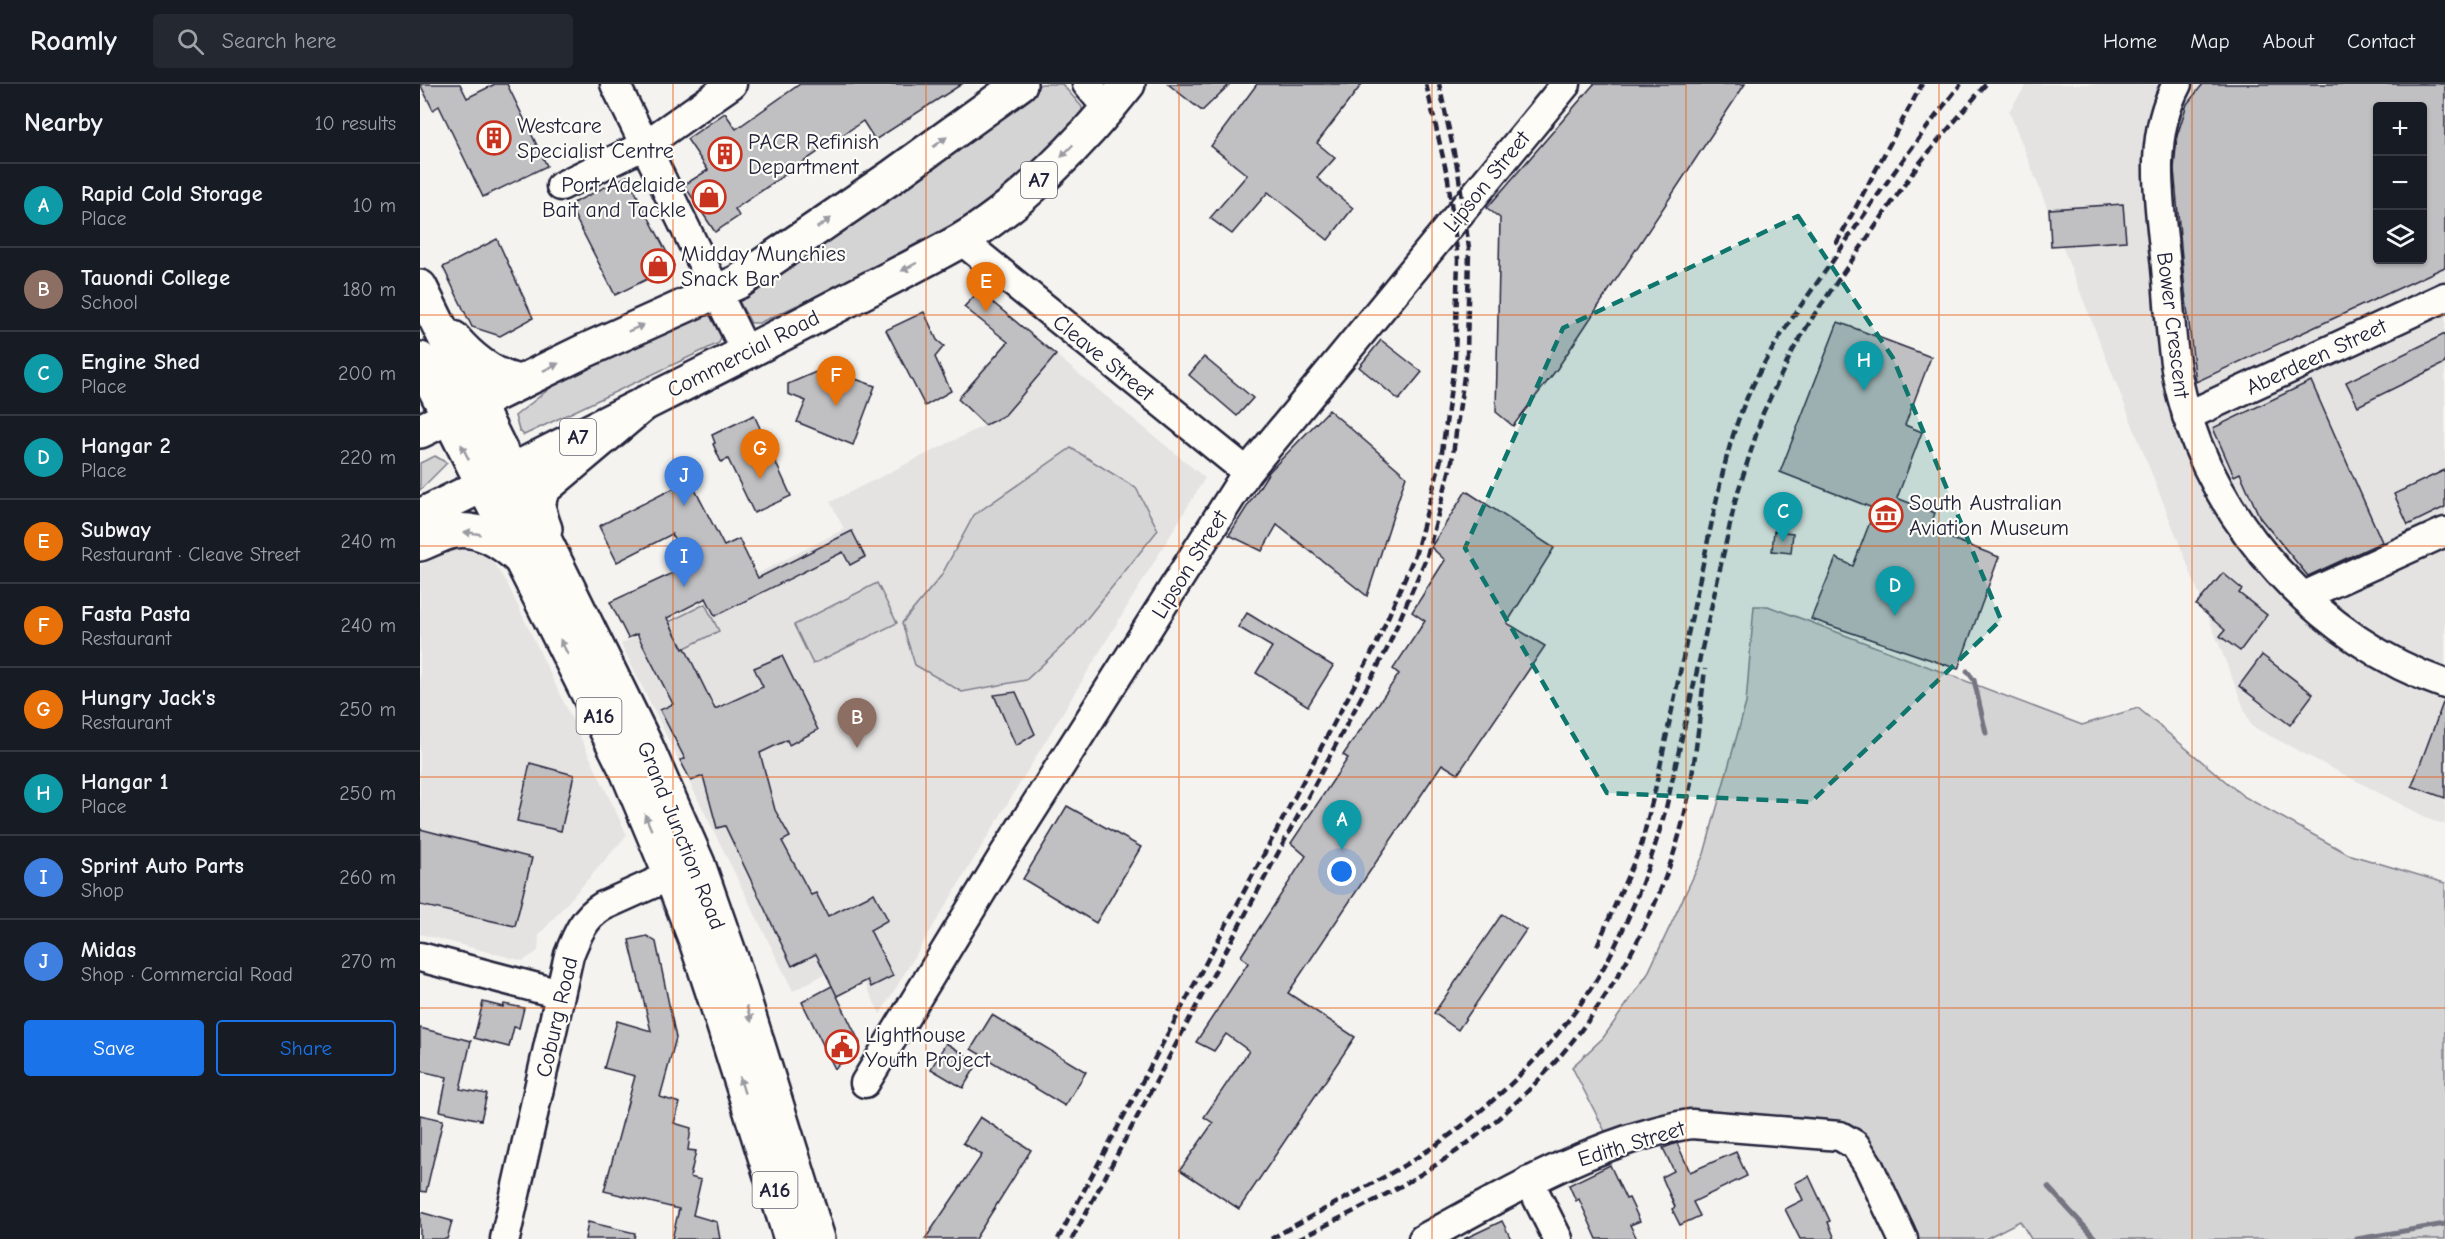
<!DOCTYPE html>
<html lang="en">
<head>
<meta charset="utf-8">
<style>
	body { margin:0; font-family:"Comic Neue",sans-serif; background:#242831; color:#f1f3f6 }
	.controls { position:absolute; right:18px; top:18px; display:grid; overflow:hidden; border-radius:6px; box-shadow:0 2px 4px #0004 }
	.controls button { width:54px; height:54px; display:grid; place-items:center; padding:0; border:0; border-bottom:2px solid #363941; background:#171b24; color:#f1f3f6; font:30px sans-serif }
	.you { position:absolute; left:922px; top:788px; width:21px; height:21px; margin:-15px; border:4px solid #fff; border-radius:50%; background:#1a73e8; box-shadow:0 0 0 9px #1a73e833 }
	.badge { display:grid; place-items:center; width:39px; height:39px; border-radius:50%; background:#1a73e8; color:#fff; font-size:20px; font-weight:700 }
	.pin { position:absolute; translate:-50% -50px; filter:drop-shadow(0 2px 3px #0008) }
	.pin::after { content:''; position:absolute; top:32px; width:21px; height:18px; background:inherit; clip-path:polygon(0 0,100% 0,50% 100%) }
	.list { margin:0; padding:0; list-style:none }
	h2 { display:flex; justify-content:space-between; align-items:center; height:78px; margin:0; padding:0 24px; font-size:26px }
	h2 small { font-size:20px; font-weight:400; color:#9ea1a6 }
	.list li { display:grid; grid-template-columns:39px 1fr auto; gap:18px; align-items:center; box-sizing:border-box; height:84px; padding:0 24px; border-top:2px solid #363941 }
	.list b { display:block; font-size:22px; white-space:nowrap }
	.list p { margin:0; font-size:20px; white-space:nowrap; color:#9ea1a6 }
	.list em { font-size:20px; font-style:normal; color:#9ea1a6 }
	.actions { display:flex; gap:12px; padding:18px 24px }
	.actions a { flex:1; padding:14px 0; border:2px solid #1a73e8; border-radius:6px; text-align:center; font-size:21px; color:#1a73e8 }
	.actions .main { background:#1a73e8; color:#fff }
	.icon { flex:none; width:33px; height:33px; fill:none; stroke:currentColor; stroke-width:2; stroke-linecap:round; stroke-linejoin:round }
	.map { position:relative; flex:none; width:2025px; height:1155px; overflow:hidden }
	header { display:flex; align-items:center; gap:36px; box-sizing:border-box; height:84px; padding:0 30px; background:#171b24; border-bottom:2px solid #363941 }
	header strong { font-size:28px }
	nav { display:flex; gap:33px; margin-inline-start:auto; font-size:21px }
	.search { width:420px; height:54px; background:#242831; display:flex; align-items:center; gap:15px; box-sizing:border-box; padding:0 21px; border-radius:6px; color:#9ea1a6; font-size:22px }
	main { display:flex }
	aside { flex:1; background:#171b24 }
	.map>svg:first-child { display:block }
	.built { fill:#e4e3e2; fill-rule:evenodd }
	.green { fill:#d5d4d5; stroke:#7c7b88; stroke-width:1.5 }
	.lines { fill:none; stroke-linecap:round; stroke-linejoin:round }
	.stream { stroke:#757582; stroke-width:5 }
	.building { fill:#c0bfc2; stroke:#22223b; stroke-width:1.5; fill-rule:evenodd }
	.minor-casing { stroke:#22223b; stroke-width:33 }
	.major-casing { stroke:#22223b; stroke-width:38 }
	.highway-casing { stroke:#22223b; stroke-width:38 }
	.minor { stroke:#fdfcf7; stroke-width:28 }
	.major { stroke:#fdfcf7; stroke-width:33 }
	.highway { stroke:#fdfcf7; stroke-width:33 }
	.rail { stroke:#22223b; stroke-width:4.5; stroke-dasharray:9 4.5; stroke-linecap:butt }
	.oneway { fill:#9a9aa2 }
	.marked { fill:#0f766e; fill-opacity:0.2; stroke:#0f766e; stroke-width:4.5; stroke-dasharray:12 8; stroke-linejoin:round }
	.grid { fill:none; stroke:#e8590c; stroke-width:1.5; stroke-opacity:0.55 }
	.labels { text-anchor:middle; stroke-width:4.5; stroke-linejoin:round; paint-order:stroke }
	.shield { fill:#fdfcf7; stroke:#646373; stroke-width:1.5 }
	.shield-label { font-size:21px; font-weight:bold; fill:#22223b }
	.poi-label { font-size:22px; fill:#22223b; stroke:#fdfcf7; text-anchor:start }
	.street-label { font-size:22px; fill:#22223b; stroke:#fdfcf7 }
</style>
</head>
<body>
<header>
<strong>Roamly</strong>
<div class="search"><svg class="icon" aria-label="search" viewBox="0 0 24 24"><circle cx="10" cy="10" r="6"/><path d="M15 15l6 6"/></svg>Search here</div>
<nav><a>Home</a><a>Map</a><a>About</a><a>Contact</a></nav>
</header>
<main>
<aside>
<h2>Nearby<small>10 results</small></h2>
<ul class="list">
<li><span class="badge" style="background:#0f9aa8">A</span><div><b>Rapid Cold Storage</b><p>Place</p></div><em>10 m</em></li>
<li><span class="badge" style="background:#8d6e63">B</span><div><b>Tauondi College</b><p>School</p></div><em>180 m</em></li>
<li><span class="badge" style="background:#0f9aa8">C</span><div><b>Engine Shed</b><p>Place</p></div><em>200 m</em></li>
<li><span class="badge" style="background:#0f9aa8">D</span><div><b>Hangar 2</b><p>Place</p></div><em>220 m</em></li>
<li><span class="badge" style="background:#e8710a">E</span><div><b>Subway</b><p>Restaurant · Cleave Street</p></div><em>240 m</em></li>
<li><span class="badge" style="background:#e8710a">F</span><div><b>Fasta Pasta</b><p>Restaurant</p></div><em>240 m</em></li>
<li><span class="badge" style="background:#e8710a">G</span><div><b>Hungry Jack's</b><p>Restaurant</p></div><em>250 m</em></li>
<li><span class="badge" style="background:#0f9aa8">H</span><div><b>Hangar 1</b><p>Place</p></div><em>250 m</em></li>
<li><span class="badge" style="background:#3f7fe0">I</span><div><b>Sprint Auto Parts</b><p>Shop</p></div><em>260 m</em></li>
<li><span class="badge" style="background:#3f7fe0">J</span><div><b>Midas</b><p>Shop · Commercial Road</p></div><em>270 m</em></li>
</ul>
<div class="actions"><a class="main">Save</a><a>Share</a></div>
</aside>
<div class="map">
<svg width="2025" height="1155" viewBox="0 0 2025 1155">
	<rect width="100%" height="100%" fill="#f4f3ef"/>
	<filter id="ink" filterUnits="userSpaceOnUse"><feTurbulence type="fractalNoise" baseFrequency=".0167" numOctaves="2"/><feDisplacementMap in="SourceGraphic" scale="12" xChannelSelector="R" yChannelSelector="G"/><feConvolveMatrix kernelMatrix="1 2 1 2 8 2 1 2 1" color-interpolation-filters="sRGB"/></filter>
	<g filter="url(#ink)">
		<g class="built">
			<path d="M1607,0H2025V740L2013,737L1831,642L1589,27ZM1958,22H2002V176H1958Z"/>
			<path d="M636,271L785,394L460,930L433,875L373,907L201,560L424,445L410,418L585,331Z"/>
			<path d="M33,465L63,468L75,481L87,499L207,751L119,851L118,867L103,877L0,850V482Z"/>
		</g>
		<g class="green">
			<path d="M621,0H642L662,23V30L612,81L579,109L542,135L416,203L339,239H331L320,219L319,214L498,94Z"/>
			<path d="M284,230L290,232L301,253L299,259L104,351L99,346L95,332L134,301L154,290Z"/>
			<path d="M651,364L716,404L738,446L652,553L606,596L542,608L495,581L482,539L521,492L554,431Z"/>
			<path d="M15,372L27,379L0,406V379Z"/>
			<path d="M457,499L477,539L393,580L374,541Z"/>
			<path d="M285,520L299,547L263,565L249,538Z"/>
			<path d="M1334,522H1348L1662,641L1718,624L1823,712L1928,770L2025,799V1155H1611L1600,1137L1565,1155H1492L1443,1052L1189,1055L1152,983L1183,954L1227,891L1284,770L1326,619Z"/>
		</g>
		<g class="lines">
			<g class="stream">
				<path d="M1547,587L1554,596L1566,649"/>
				<path d="M1628,1103L1676,1155"/>
				<path d="M1937,1155L2025,1140"/>
			</g>
		</g>
		<g class="building">
			<path d="M0,0H40L47,14L75,0H87L127,82L63,113L19,22L13,26Z"/>
			<path d="M380,0H542L455,56L443,37L315,125L319,132L295,148L264,101L288,86L267,55L305,29L316,45Z"/>
			<path d="M748,0H810L782,27Z"/>
			<path d="M837,0H942L897,59L915,74L897,94L933,124L908,156L848,108L812,150L790,134L827,91L791,62Z"/>
			<path d="M1174,0H1325L1137,285L1093,342L1076,328L1080,134L1067,124Z"/>
			<path d="M1783,0H2025V183L1776,298L1765,207L1754,85L1757,52L1767,20ZM1958,22H2002V176H1958Z"/>
			<path d="M207,92L254,182L195,211L149,121Z"/>
			<path d="M1703,120L1706,157L1631,162L1629,125Z"/>
			<path d="M77,155L113,234L80,252L52,243L23,183Z"/>
			<path d="M559,207L636,271L585,331L565,341L538,315L588,258L544,223Z"/>
			<path d="M504,228L517,256L524,262L515,273L531,307L505,322L466,246Z"/>
			<path d="M1418,238L1511,273L1485,341L1502,348L1477,414L1515,429L1509,446L1579,473L1538,585L1391,535L1416,474L1433,482L1455,425L1360,388Z"/>
			<path d="M2025,250V279L1938,322L1926,298Z"/>
			<path d="M961,256L1002,288L979,316L939,283Z"/>
			<path d="M784,273L833,314L817,332L769,291Z"/>
			<path d="M405,284L455,302L433,361L377,338L386,317L368,310V300Z"/>
			<path d="M1891,297L1962,458L1888,492L1840,434L1820,389L1814,392L1793,344Z"/>
			<path d="M909,326L986,392L947,512L857,441L842,467L809,451L849,388Z"/>
			<path d="M334,331L371,412L334,429L308,375L301,378L293,360L295,359L292,351Z"/>
			<path d="M2025,386V423L1988,441L1974,410Z"/>
			<path d="M270,396L304,462L319,455L338,494L432,447L445,473L430,481L423,468L295,532L286,514L247,534L263,565L265,564L295,625L343,603L334,584L362,572L398,646L369,661L367,656L340,669L355,726L370,753L362,757L391,811L396,809L408,832L454,809L468,836L450,846L473,892L451,903L448,896L417,912L412,902L440,959L415,985L382,918L412,902L396,870L372,882L305,742L297,744L283,692L271,697L260,676L265,675L240,626L253,620L217,550L208,554L190,518L266,483L252,450L197,478L179,442Z"/>
			<path d="M1046,407L1134,464L1087,539L1125,562L1038,690L1022,680L868,909L935,953L819,1125L760,1086L793,1039L784,1033L829,967L806,950L794,967L776,958L828,879L821,872L886,772L871,759L928,674L923,671L979,590L973,585L1005,537L992,528L1025,476L1011,463Z"/>
			<path d="M1354,447L1373,449L1371,469L1352,467Z"/>
			<path d="M1803,489L1822,505L1819,509L1847,531L1820,567L1800,552L1805,546L1776,521Z"/>
			<path d="M827,529L913,582L888,622L836,589L852,563L818,543Z"/>
			<path d="M1842,571L1893,610L1870,641L1819,602Z"/>
			<path d="M596,608L615,650L596,662L574,611Z"/>
			<path d="M2023,619H2025V714L1992,702Z"/>
			<path d="M110,679L154,691L141,747L97,737Z"/>
			<path d="M647,722L721,763L676,839L603,795Z"/>
			<path d="M0,745L112,774L95,842L0,821Z"/>
			<path d="M1082,830L1106,846L1038,946L1014,929Z"/>
			<path d="M227,852L236,858L256,954L240,1013L260,1019L254,1039L271,1044L268,1066L276,1067L270,1093L281,1096L273,1131L297,1138L300,1155H252L259,1125L184,1107L215,992L184,984L197,937L231,947L209,856Z"/>
			<path d="M63,918L83,923L84,920L104,924L99,944L94,943L89,963L54,954Z"/>
			<path d="M572,931L666,988L645,1022L551,965Z"/>
			<path d="M0,944L51,957L40,1005L67,1010L61,1036L20,1027L27,993L0,987Z"/>
			<path d="M526,959L558,979L543,1004L511,985Z"/>
			<path d="M0,1031L23,1036L6,1108L0,1107Z"/>
			<path d="M560,1033L611,1066L555,1155H505L562,1071L543,1059Z"/>
			<path d="M1257,1059L1270,1088L1316,1068L1327,1092L1273,1118L1280,1132L1260,1141L1252,1125L1255,1123L1242,1093L1254,1087L1243,1064Z"/>
			<path d="M1190,1081L1206,1115L1209,1114L1220,1137L1210,1141L1217,1155H1177L1159,1115L1156,1117L1149,1101Z"/>
			<path d="M1389,1092L1410,1137L1408,1138L1415,1155H1380L1365,1125L1383,1116L1375,1099Z"/>
			<path d="M0,1128L32,1137L27,1155H0Z"/>
			<path d="M1082,1137L1091,1155H1044Z"/>
			<path d="M168,1138L215,1149L214,1155H165Z"/>
		</g>
		<g class="lines">
			<defs>
				<g id="minor">
					<path d="M195,0L326,268"/>
					<path d="M667,0L688,25"/>
					<path d="M1757,0C1728,54 1739,115 1745,173C1750,219 1750,268 1762,313C1793,439 1902,558 2025,600"/>
					<path d="M141,102L225,61L312,0"/>
					<path d="M541,156L827,388"/>
					<path d="M1767,332L2025,213"/>
					<path d="M1884,512L2025,448"/>
					<path d="M0,873L140,910"/>
					<path d="M445,999L585,769L827,388L1146,0"/>
					<path d="M1109,1097L1138,1155"/>
					<path d="M85,1155L149,871C157,851 164,833 183,822L270,783"/>
					<path d="M1003,1155C1071,1118 1137,1079 1210,1055C1231,1049 1251,1042 1272,1040L1420,1052L1435,1061L1448,1081L1483,1155"/>
				</g>
				<g id="major">
					<path d="M58,319L162,268L318,198L473,92L600,0"/>
					<path d="M92,387C194,334 298,284 399,231C446,206 494,183 540,157C601,121 664,56 708,0"/>
				</g>
				<g id="highway">
					<path d="M0,203L226,662L278,780L311,874L398,1155"/>
					<path d="M33,254C51,275 73,293 100,298"/>
					<path d="M0,275L207,687L251,792L276,857L303,939L371,1155"/>
					<path d="M0,347L48,324"/>
					<path d="M0,432L82,392"/>
					<path d="M125,445C119,429 116,420 123,405L225,319"/>
					<path d="M0,460C11,456 24,448 35,447C60,444 80,457 98,473"/>
				</g>
			</defs>
			<use href="#minor" class="minor-casing"/>
			<use href="#major" class="major-casing"/>
			<use href="#highway" class="highway-casing"/>
			<use href="#minor" class="minor"/>
			<use href="#major" class="major"/>
			<use href="#highway" class="highway"/>
			<g class="rail">
				<path d="M1416,160L1502,0"/>
				<path d="M1177,862L1221,762L1235,706L1295,423C1304,381 1314,339 1333,301C1354,257 1384,217 1412,178C1453,117 1495,57 1541,0"/>
				<path d="M638,1155L957,559L996,468L1021,375L1035,275L1038,175L1028,95L1006,0"/>
				<path d="M652,1155L967,565L1007,472L1032,377L1047,271L1049,164L1038,87L1019,0"/>
				<path d="M851,1155C903,1124 959,1099 1010,1065C1077,1020 1146,952 1185,881C1212,832 1231,779 1246,724L1316,414L1343,329L1372,268L1394,231L1498,81L1566,0"/>
				<path d="M878,1155C927,1131 976,1107 1022,1077C1139,1000 1228,874 1263,737C1275,688 1279,636 1285,585"/>
			</g>
		</g>
		<defs><path id="oneway-solid" d="M-6-.8H1V-3.2L6.5 0L1 3.2V.8H-6Z" transform="scale(1.5)"/></defs>
		<g class="oneway">
			<use href="#oneway-solid" transform="translate(520 58) rotate(-36)"/>
			<use href="#oneway-solid" transform="translate(647 67) rotate(134)"/>
			<use href="#oneway-solid" transform="translate(404 139) rotate(-34)"/>
			<use href="#oneway-solid" transform="translate(489 183) rotate(152)"/>
			<use href="#oneway-solid" transform="translate(216 244) rotate(-24)"/>
			<use href="#oneway-solid" transform="translate(131 283) rotate(-26)"/>
			<use href="#oneway-solid" transform="translate(45 368) rotate(-117)"/>
			<use href="#oneway-solid" transform="translate(52 449) rotate(-172)"/>
			<use href="#oneway-solid" transform="translate(144 563) rotate(-117)"/>
			<use href="#oneway-solid" transform="translate(228 738) rotate(-113)"/>
			<use href="#oneway-solid" transform="translate(329 930) rotate(73)"/>
			<use href="#oneway-solid" transform="translate(322 1001) rotate(-107)"/>
		</g>
	</g>
	<path class="marked" d="M1378,132L1473,274L1581,536L1391,718L1187,709L1045,464L1143,244Z"/>
	<path class="grid" d="M253,0V1155M506,0V1155M759,0V1155M1012,0V1155M1266,0V1155M1519,0V1155M1772,0V1155M0,231H2025M0,462H2025M0,693H2025M0,924H2025"/>
	<defs>
		<symbol id="building-ring" viewBox="-11 -11 22 22"><circle r="9.5" fill="#fdfcf7" stroke="#c8321e" stroke-width="1.5"/><path d="M-4-6H4V6H1V3H-1V6H-4ZM-2.5-4.3h1.7v1.8h-1.7ZM.8-4.3h1.7v1.8H.8ZM-2.5-1h1.7V.8h-1.7ZM.8-1h1.7V.8H.8Z" fill="#c8321e"/></symbol>
		<symbol id="shop-ring" viewBox="-11 -11 22 22"><circle r="9.5" fill="#fdfcf7" stroke="#c8321e" stroke-width="1.5"/><path d="M-5-2.5h2.3a2.7 3.5 0 0 1 5.4 0H5L5.5 6h-11ZM-1.5-2.5h3a1.5 2.3 0 0 0-3 0Z" fill="#c8321e"/></symbol>
		<symbol id="museum-ring" viewBox="-11 -11 22 22"><circle r="9.5" fill="#fdfcf7" stroke="#c8321e" stroke-width="1.5"/><path d="M0-6L6-3V-2H-6V-3ZM-5-1h2V3h-2ZM-1-1h2V3h-2ZM3-1h2V3H3ZM-6 4H6V6H-6Z" fill="#c8321e"/></symbol>
		<symbol id="civic-ring" viewBox="-11 -11 22 22"><circle r="9.5" fill="#fdfcf7" stroke="#c8321e" stroke-width="1.5"/><path d="M-.6-6.5H3V-4.5H.6V-3L4-1V1h2V6H-6V1h2V-1L-.6-3ZM-1.2 2.5V6h2.4V2.5Z" fill="#c8321e"/></symbol>
	</defs>
	<g fill-rule="evenodd">
		<use href="#building-ring" x="55" y="35" width="38" height="38"/>
		<use href="#building-ring" x="286" y="51" width="38" height="38"/>
		<use href="#shop-ring" x="270" y="94" width="38" height="38"/>
		<use href="#shop-ring" x="219" y="163" width="38" height="38"/>
		<use href="#museum-ring" x="1447" y="412" width="38" height="38"/>
		<use href="#civic-ring" x="403" y="944" width="38" height="38"/>
	</g>
	<g class="labels">
		<g class="shield">
			<rect x="601" y="78" width="36" height="36" rx="4.5"/>
			<rect x="140" y="335" width="36" height="36" rx="4.5"/>
			<rect x="156.5" y="614" width="45" height="36" rx="4.5"/>
			<rect x="332.5" y="1088" width="45" height="36" rx="4.5"/>
		</g>
		<g class="shield-label">
			<text x="619" y="103">A7</text>
			<text x="158" y="360">A7</text>
			<text x="179" y="639">A16</text>
			<text x="355" y="1113">A16</text>
		</g>
		<g class="poi-label">
			<text x="97" y="49">Westcare<tspan x="97" dy="25">Specialist Centre</tspan></text>
			<text x="328" y="65">PACR Refinish<tspan x="328" dy="25">Department</tspan></text>
			<text x="266" y="108" text-anchor="end">Port Adelaide<tspan x="266" dy="25">Bait and Tackle</tspan></text>
			<text x="261" y="177">Midday Munchies<tspan x="261" dy="25">Snack Bar</tspan></text>
			<text x="1489" y="426">South Australian<tspan x="1489" dy="25">Aviation Museum</tspan></text>
			<text x="445" y="958">Lighthouse<tspan x="445" dy="25">Youth Project</tspan></text>
		</g>
		<g class="street-label">
			<text transform="translate(1066 97) rotate(-51)" y="8">Lipson Street</text>
			<text transform="translate(1754 241) rotate(83)" y="8">Bower Crescent</text>
			<text transform="translate(323 269) rotate(-27)" y="8">Commercial Road</text>
			<text transform="translate(1896 272) rotate(-25)" y="8">Aberdeen Street</text>
			<text transform="translate(684 273) rotate(39)" y="8">Cleave Street</text>
			<text transform="translate(769 480) rotate(-58)" y="8">Lipson Street</text>
			<text transform="translate(262 751) rotate(68)" y="8">Grand Junction Road</text>
			<text transform="translate(136 933) rotate(-77)" y="8">Coburg Road</text>
			<text transform="translate(1211 1059) rotate(-17)" y="8">Edith Street</text>
		</g>
	</g>
</svg>
<div class="controls">
<button>+</button>
<button>−</button>
<button><svg class="icon" aria-label="layers" viewBox="0 0 24 24"><path d="M12 4l9 5-9 5-9-5zM3 14l9 5 9-5"/></svg></button>
</div>
<div class="you"></div>
<div class="pin badge" style="left:922px;top:766px;background:#0f9aa8">A</div>
<div class="pin badge" style="left:437px;top:664px;background:#8d6e63">B</div>
<div class="pin badge" style="left:1363px;top:458px;background:#0f9aa8">C</div>
<div class="pin badge" style="left:1475px;top:532px;background:#0f9aa8">D</div>
<div class="pin badge" style="left:566px;top:228px;background:#e8710a">E</div>
<div class="pin badge" style="left:416px;top:322px;background:#e8710a">F</div>
<div class="pin badge" style="left:340px;top:395px;background:#e8710a">G</div>
<div class="pin badge" style="left:1444px;top:307px;background:#0f9aa8">H</div>
<div class="pin badge" style="left:264px;top:503px;background:#3f7fe0">I</div>
<div class="pin badge" style="left:264px;top:422px;background:#3f7fe0">J</div>
</div>
</main>
</body>
</html>
